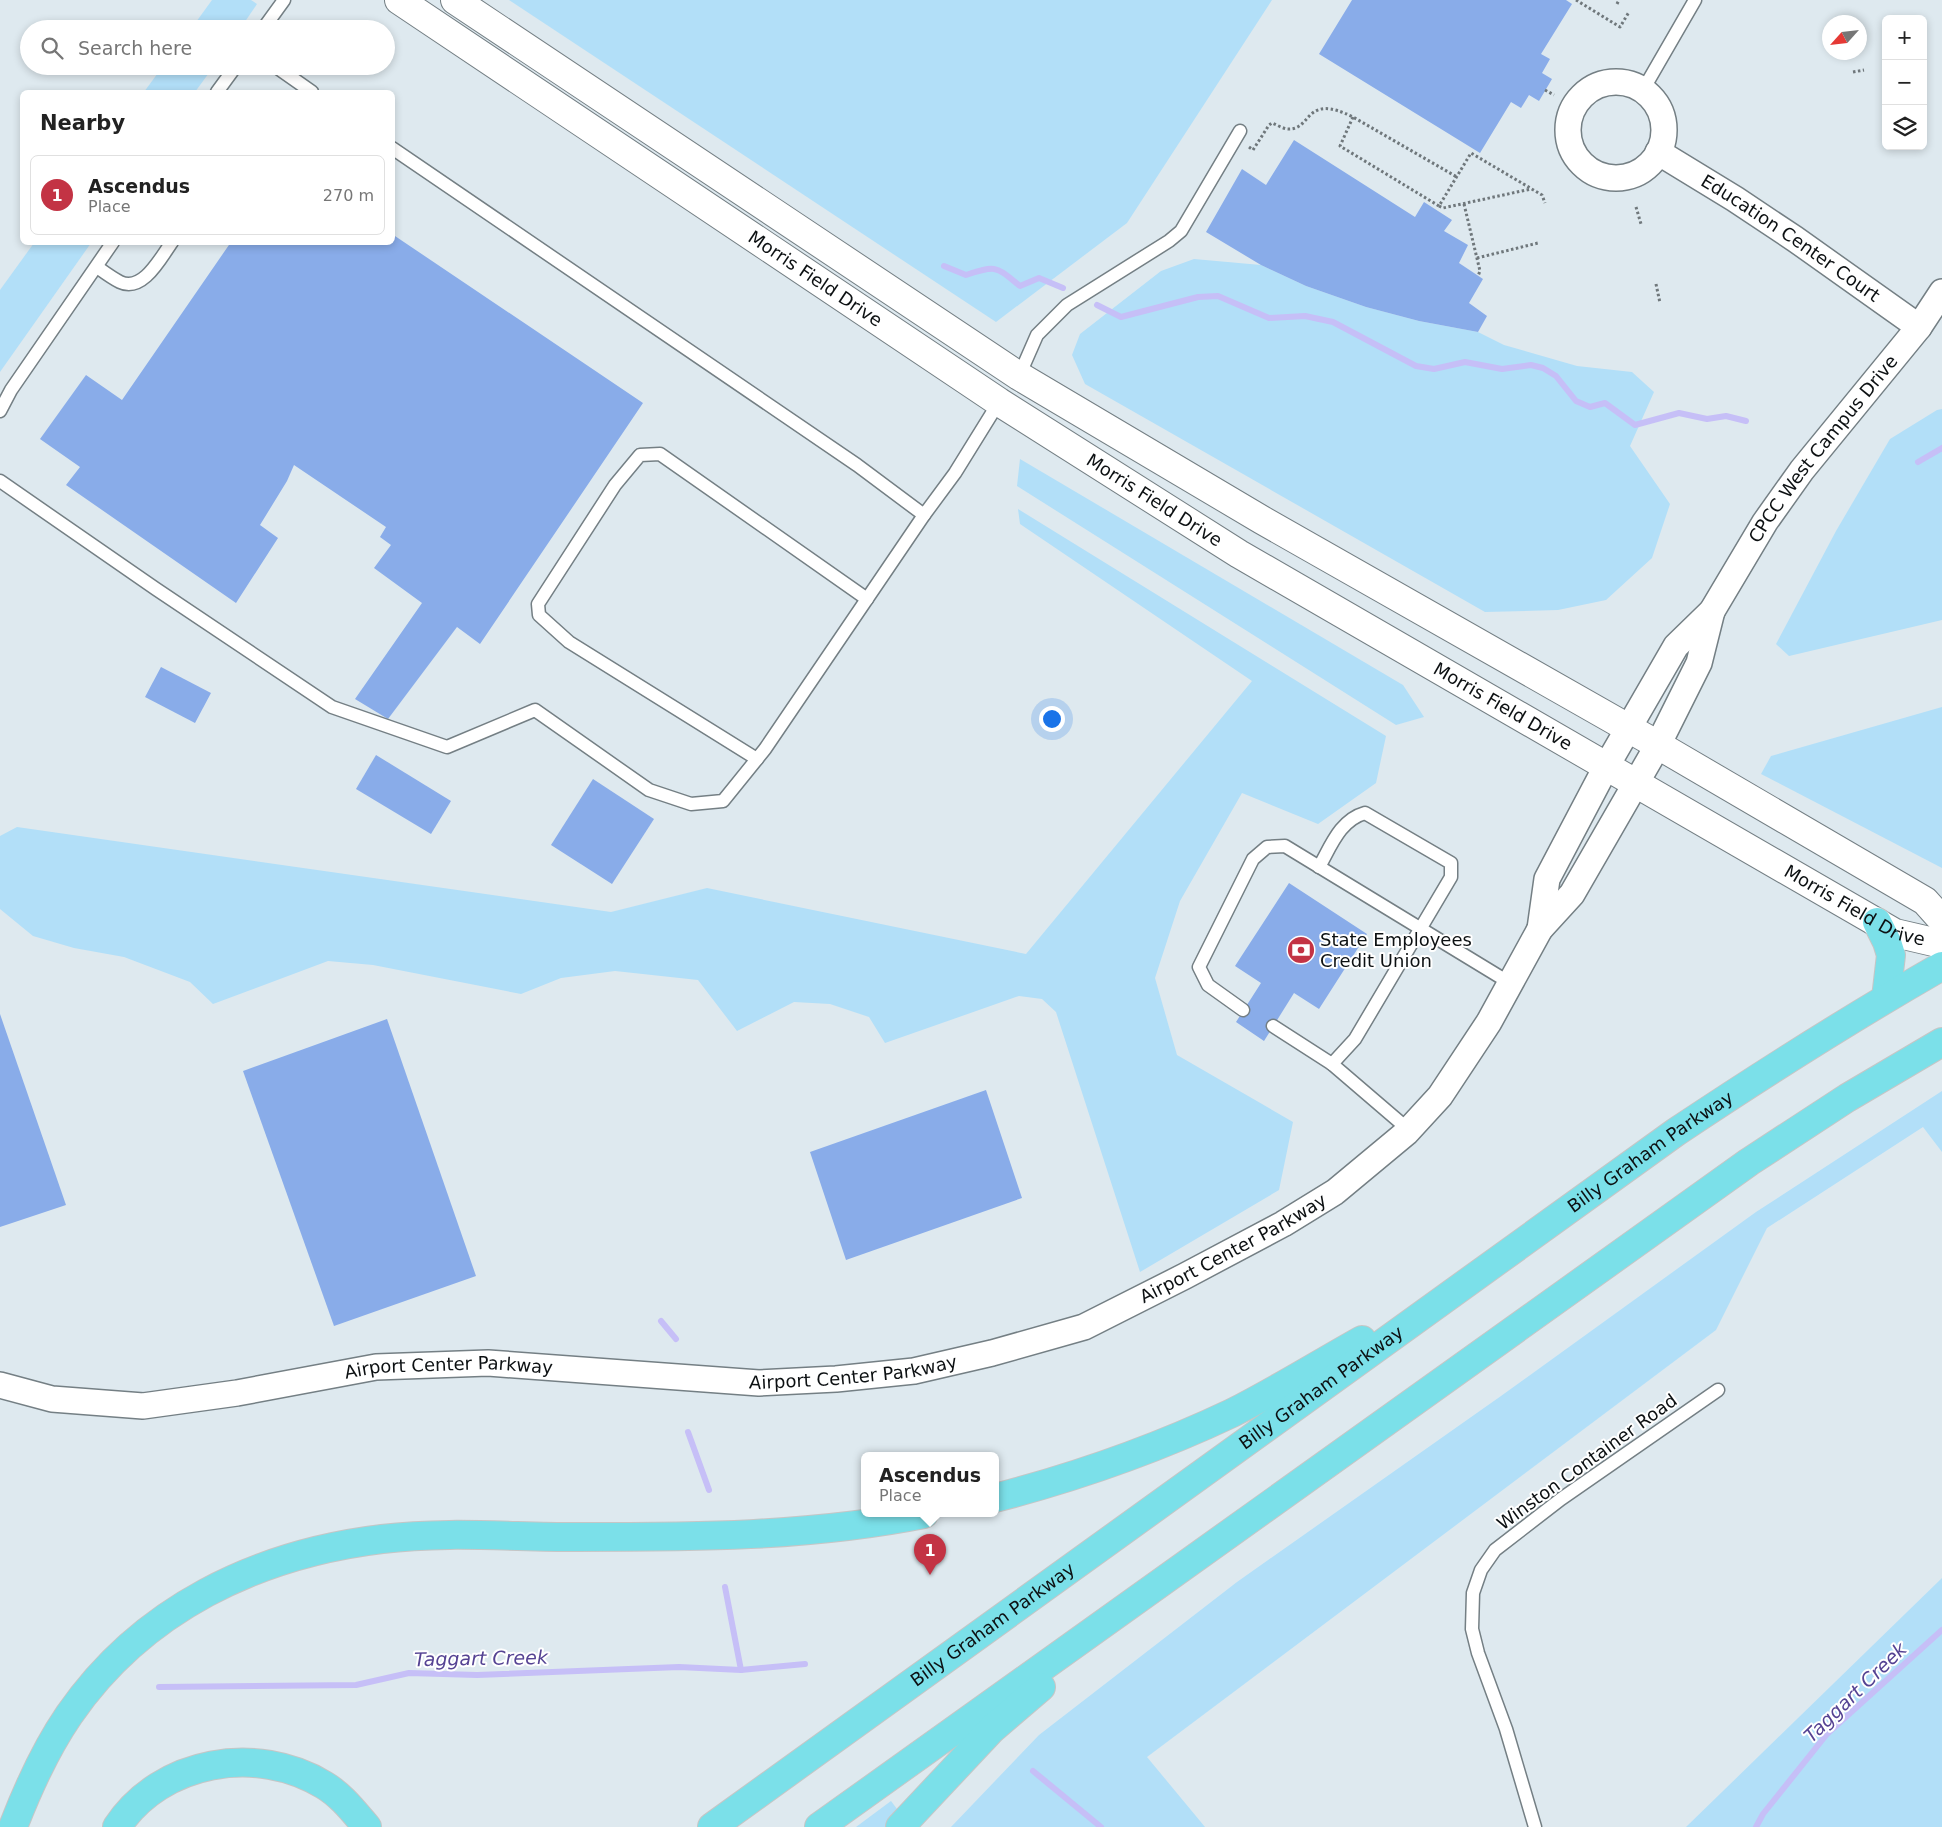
<!DOCTYPE html>
<html lang="en">
<head>
<meta charset="utf-8">
<style>
	body { margin:0; font-family:"DejaVu Sans",sans-serif; background:#f2f2f2; color:#222 }
	.controls { position:absolute; right:15px; top:15px; display:grid; overflow:hidden; border-radius:8px; box-shadow:0 2px 8px #0003 }
	.controls button { width:45px; height:45px; display:grid; place-items:center; padding:0; border:0; border-bottom:1px solid #e0e0e0; background:#fff; color:#222; font:25px sans-serif }
	.compass { position:absolute; left:1822px; top:15px; width:45px; height:45px; border-radius:50%; background:#fff; box-shadow:0 2px 8px #0003; rotate:243deg }
	.you { position:absolute; left:1051px; top:718px; width:18px; height:18px; margin:-12px; border:4px solid #fff; border-radius:50%; background:#1a73e8; box-shadow:0 0 0 8px #1a73e833 }
	.badge { display:grid; place-items:center; width:32px; height:32px; border-radius:50%; background:#c33344; color:#fff; font-size:16px; font-weight:700 }
	.pin { position:absolute; translate:-50% -41px; filter:drop-shadow(0 1px 2px #0008) }
	.pin::after { content:''; position:absolute; top:26px; width:18px; height:15px; background:inherit; clip-path:polygon(0 0,100% 0,50% 100%) }
	.popup { position:absolute; left:861px; top:1452px; width:138px; height:65px; box-sizing:border-box; display:grid; place-content:center; border-radius:8px; background:#fff; filter:drop-shadow(0 1px 4px #0005); font-size:16px; white-space:nowrap; color:#767676 }
	.popup b { font-size:19px; color:#222 }
	.popup::after { content:''; position:absolute; left:50%; top:100%; margin-left:-10px; border:10px solid transparent; border-top-color:#fff }
	.list { margin:0; padding:0; list-style:none }
	h2 { display:flex; justify-content:space-between; align-items:center; height:65px; margin:0; padding:0 20px; font-size:21px }
	h2 small { font-size:16px; font-weight:400; color:#767676 }
	.list li { display:grid; grid-template-columns:32px 1fr auto; gap:15px; align-items:center; box-sizing:border-box; height:80px; margin:0 10px 10px; padding:0 10px; border:1px solid #e0e0e0; border-radius:8px }
	.list b { display:block; font-size:19px; white-space:nowrap }
	.list p { margin:0; font-size:16px; white-space:nowrap; color:#767676 }
	.list em { font-size:16px; font-style:normal; color:#767676 }
	.icon { flex:none; width:28px; height:28px; fill:none; stroke:currentColor; stroke-width:2; stroke-linecap:round; stroke-linejoin:round }
	.map { position:relative; flex:none; width:1942px; height:1827px; overflow:hidden }
	.search { position:absolute; background:#fff; box-shadow:0 2px 8px #0003; left:20px; top:20px; width:375px; height:55px; display:flex; align-items:center; gap:12px; box-sizing:border-box; padding:0 18px; border-radius:28px; color:#767676; font-size:19px }
	.panel { position:absolute; background:#fff; box-shadow:0 2px 8px #0003; left:20px; top:90px; width:375px; height:155px; border-radius:8px }
	.map>svg:first-child { display:block }
	.green { fill:#b2dff8 }
	.lines { fill:none; stroke-linecap:round; stroke-linejoin:round }
	.stream { stroke:#c6bff7; stroke-width:6 }
	.building { fill:#89ace9 }
	.lane-casing { stroke:#747f84; stroke-width:15 }
	.street-casing { stroke:#747f84; stroke-width:28 }
	.secondary-casing { stroke:#747f84; stroke-width:30 }
	.highway-casing { stroke:#c5c6c6; stroke-width:30 }
	.path { stroke:#6f777b; stroke-width:3; stroke-dasharray:2.5 2.5; stroke-linecap:butt }
	.lane { stroke:#fff; stroke-width:12 }
	.street { stroke:#fff; stroke-width:25 }
	.secondary { stroke:#fff; stroke-width:28 }
	.highway { stroke:#7be0e9; stroke-width:28 }
	.labels { text-anchor:middle; stroke-width:4; stroke-linejoin:round; paint-order:stroke }
	.street-label { font-size:18px; fill:#0c1012; stroke:#fff }
	.poi-label { font-size:18px; fill:#0c1012; stroke:#fff; text-anchor:start }
	.water-label { font-size:19px; font-style:italic; fill:#554393; stroke:#fff }
</style>
</head>
<body>
<div class="map">
<svg width="1942" height="1827" viewBox="0 0 1942 1827">
	<rect width="100%" height="100%" fill="#dee9ef"/>
	<g class="green">
		<path d="M212,0H251L257,4L240,29H191Z"/>
		<path d="M509,0H1272L1127,223L996,322Z"/>
		<path d="M163,66H214L195,92H144Z"/>
		<path d="M34,243H91L0,372V290Z"/>
		<path d="M1194,259L1261,265L1306,286L1366,307L1419,321L1478,332L1504,345L1577,366L1632,372L1654,392L1630,446L1670,504L1652,558L1606,600L1558,610L1485,612L1085,384L1072,355L1080,334L1161,271Z"/>
		<path d="M1942,409V620L1789,656L1776,644L1836,531L1890,439L1937,410Z"/>
		<path d="M1020,459L1403,685L1424,717L1396,725L1017,486Z"/>
		<path d="M1018,509L1386,736L1376,783L1318,824L1242,793L1180,901L1155,978L1177,1055L1293,1122L1279,1190L1140,1272L1056,1012L1042,999L1019,996L885,1043L869,1017L830,1004L794,1002L737,1031L698,980L615,971L561,978L521,994L373,965L328,961L213,1004L190,982L124,957L74,948L33,936L0,909V836L17,827L611,912L707,888L1026,954L1252,681L1020,524Z"/>
		<path d="M1942,707V868L1761,774L1771,756Z"/>
		<path d="M1942,1091V1152L1923,1127L1767,1228L1716,1330L1147,1757L1205,1827H951L1039,1735L1237,1582L1501,1396L1756,1212Z"/>
		<path d="M1942,1578V1827H1686Z"/>
		<path d="M891,1801L900,1813L887,1827H856Z"/>
	</g>
	<g class="lines">
		<g class="stream">
			<path d="M944,266L966,275C997,265 995,266 1020,286L1039,278L1063,288"/>
			<path d="M1097,305L1121,317L1198,297L1218,296L1269,318L1305,316L1333,322L1416,366L1434,369L1465,362L1502,369L1531,365L1543,368L1556,376L1576,401L1590,407L1605,403L1635,425L1679,413L1707,419L1726,416L1746,421"/>
			<path d="M1918,462L1942,448"/>
			<path d="M661,1321L676,1339"/>
			<path d="M688,1432L709,1490"/>
			<path d="M725,1587L741,1670"/>
			<path d="M159,1687L356,1685L409,1673L477,1675L679,1667L741,1670L805,1664"/>
			<path d="M1033,1771L1101,1827"/>
			<path d="M1756,1827L1763,1814L1827,1734L1942,1630"/>
		</g>
	</g>
	<g class="building">
		<path d="M1352,0H1566L1572,4L1541,54L1550,59L1542,73L1552,79L1539,101L1529,95L1521,108L1511,102L1480,153L1319,54Z"/>
		<path d="M1294,140L1415,217L1424,202L1452,220L1444,231L1468,245L1459,263L1483,279L1469,303L1487,316L1478,332L1419,321L1366,307L1306,286L1261,265L1206,232L1242,169L1266,185Z"/>
		<path d="M392,234L643,403L480,644L457,627L388,719L355,699L422,603L374,568L391,545L380,537L386,527L294,465L287,481L260,525L278,538L236,603L66,485L80,467L40,439L86,375L122,400L231,242H392Z"/>
		<path d="M161,667L211,693L195,723L145,697Z"/>
		<path d="M376,755L451,801L431,834L356,789Z"/>
		<path d="M593,779L654,819L612,884L551,845Z"/>
		<path d="M1289,883L1367,934L1319,1009L1294,993L1264,1041L1236,1022L1261,983L1235,966Z"/>
		<path d="M0,1014L66,1205L0,1227Z"/>
		<path d="M387,1019L476,1276L334,1326L243,1071Z"/>
		<path d="M986,1090L1022,1198L846,1260L810,1152Z"/>
	</g>
	<g class="lines">
		<defs>
			<g id="lane">
				<path d="M263,29L284,0"/>
				<path d="M275,66L312,92"/>
				<path d="M1643,90L1695,0"/>
				<path d="M217,92L236,66"/>
				<path d="M392,148L857,465L924,515L955,473L999,402"/>
				<path d="M97,267C104,272 112,278 120,282C143,293 161,257 172,242"/>
				<path d="M1019,376L1037,335L1067,305L1169,241L1181,231L1240,131"/>
				<path d="M0,411L11,390L113,242"/>
				<path d="M0,481L156,589L332,707L447,747L535,710L649,790L691,804L723,801L765,749L924,515"/>
				<path d="M757,759L569,642L539,615L538,604L615,485L640,455L660,454L867,599"/>
				<path d="M1319,867C1331,846 1340,820 1365,813L1451,863V877L1355,1039L1332,1064"/>
				<path d="M1243,1010L1208,985L1199,967L1253,859L1267,847L1285,846L1510,983"/>
				<path d="M1273,1026L1332,1064L1409,1130"/>
				<path d="M1535,1827L1506,1729L1478,1653L1472,1629L1473,1593L1481,1570L1495,1550L1561,1499L1718,1390"/>
			</g>
			<g id="street">
				<circle cx="1616" cy="130" r="48"/>
				<path id="s1" d="M1658,152L1735,199L1795,239L1919,327"/>
				<path id="s2" d="M1540,929L1547,879L1606,767L1676,646L1712,611L1765,522L1802,470L1919,327L1942,292"/>
				<path id="s3" d="M0,1385L52,1399L143,1406L237,1393L376,1367L488,1363L759,1383L836,1379L914,1371L992,1353L1084,1327L1185,1276L1283,1224L1335,1192L1406,1133L1440,1096L1489,1022L1540,929L1572,894L1658,745L1699,663L1712,611"/>
			</g>
			<g id="secondary">
				<path id="s4" d="M399,0L999,402L1239,554L1895,933L1942,944"/>
				<path d="M455,0L1019,376L1262,520L1658,745L1925,901L1942,920"/>
			</g>
			<g id="highway">
				<path d="M1877,922L1887,942L1891,955L1886,998"/>
				<path d="M995,1498C1076,1477 1156,1449 1232,1413C1276,1391 1319,1364 1362,1340"/>
				<path d="M13,1827C28,1788 45,1750 69,1715C142,1609 257,1554 382,1539C446,1531 511,1537 575,1537C692,1537 809,1537 924,1514"/>
				<path d="M117,1827C161,1760 257,1744 324,1785C341,1795 354,1812 367,1827"/>
				<path id="s5" d="M712,1827L1676,1132C1763,1074 1851,1018 1942,966"/>
				<path d="M819,1827L1749,1162L1847,1098L1942,1042"/>
				<path d="M900,1827L992,1729L1041,1687"/>
			</g>
		</defs>
		<use href="#lane" class="lane-casing"/>
		<use href="#street" class="street-casing"/>
		<use href="#secondary" class="secondary-casing"/>
		<use href="#highway" class="highway-casing"/>
		<g class="path">
			<path d="M1576,0L1620,27L1629,12"/>
			<path d="M1617,4L1619,0"/>
			<path d="M1853,72L1864,70"/>
			<path d="M1545,90L1554,95"/>
			<path d="M1353,117L1340,146L1439,206L1471,153L1542,195L1545,203"/>
			<path d="M1249,147L1253,150L1269,125L1272,123C1277,125 1282,128 1287,129C1313,131 1303,92 1353,117L1457,177"/>
			<path d="M1464,204L1480,271L1478,276"/>
			<path d="M1439,206L1443,208L1531,189"/>
			<path d="M1636,207L1641,224"/>
			<path d="M1477,258L1538,243"/>
			<path d="M1656,284L1660,303"/>
		</g>
		<use href="#lane" class="lane"/>
		<use href="#street" class="street"/>
		<use href="#secondary" class="secondary"/>
		<use href="#highway" class="highway"/>
	</g>
	<defs>
		<symbol id="bank-disc" viewBox="-11 -11 22 22"><circle r="9.5" fill="#c33344" stroke="#fff"/><path d="M-6-4H6V4H-6ZM0-2.3a2.3 2.3 0 1 0 0 4.6a2.3 2.3 0 1 0 0-4.6Z" fill="#fff"/></symbol>
	</defs>
	<g fill-rule="evenodd">
		<use href="#bank-disc" x="1285" y="934" width="32" height="32"/>
	</g>
	<g class="labels">
		<g class="street-label">
			<text dy="6" stroke="none"><textPath href="#s1" startOffset="158">Education Center Court</textPath></text>
			<text dy="6" stroke="none"><textPath href="#s4" startOffset="501">Morris Field Drive</textPath></text>
			<text dy="6" stroke="none"><textPath href="#s2" startOffset="564">CPCC West Campus Drive</textPath></text>
			<text dy="6" stroke="none"><textPath href="#s4" startOffset="906">Morris Field Drive</textPath></text>
			<text dy="6" stroke="none"><textPath href="#s4" startOffset="1311">Morris Field Drive</textPath></text>
			<text dy="6" stroke="none"><textPath href="#s4" startOffset="1716">Morris Field Drive</textPath></text>
			<text dy="6" stroke="none"><textPath href="#s5" startOffset="1156">Billy Graham Parkway</textPath></text>
			<text dy="6" stroke="none"><textPath href="#s3" startOffset="1265">Airport Center Parkway</textPath></text>
			<text dy="6" stroke="none"><textPath href="#s3" startOffset="860">Airport Center Parkway</textPath></text>
			<text dy="6" stroke="none"><textPath href="#s3" startOffset="454">Airport Center Parkway</textPath></text>
			<text dy="6" stroke="none"><textPath href="#s5" startOffset="751">Billy Graham Parkway</textPath></text>
			<text transform="translate(1587 1462) rotate(-36)" y="6">Winston Container Road</text>
			<text dy="6" stroke="none"><textPath href="#s5" startOffset="346">Billy Graham Parkway</textPath></text>
		</g>
		<g class="poi-label">
			<text x="1320" y="946">State Employees<tspan x="1320" dy="21">Credit Union</tspan></text>
		</g>
		<g class="water-label">
			<text transform="translate(481 1658) rotate(-1)" y="7">Taggart Creek</text>
			<text transform="translate(1855 1692) rotate(-44)" y="7">Taggart Creek</text>
		</g>
	</g>
</svg>
<div class="controls">
<button>+</button>
<button>−</button>
<button><svg class="icon" aria-label="layers" viewBox="0 0 24 24"><path d="M12 4l9 5-9 5-9-5zM3 14l9 5 9-5"/></svg></button>
</div>
<svg class="compass" viewBox="-18 -18 36 36"><path d="M0-13l5 13h-10z" fill="#e53935"/><path d="M0 13l5-13h-10z" fill="#767676"/></svg>
<div class="you"></div>
<div class="pin badge" style="left:930px;top:1575px">1</div>
<div class="popup"><b>Ascendus</b>Place</div>
<div class="search"><svg class="icon" aria-label="search" viewBox="0 0 24 24"><circle cx="10" cy="10" r="6"/><path d="M15 15l6 6"/></svg>Search here</div>
<section class="panel">
<h2>Nearby<small></small></h2>
<ul class="list">
<li><span class="badge">1</span><div><b>Ascendus</b><p>Place</p></div><em>270 m</em></li>
</ul>
</section>
</div>
</body>
</html>
